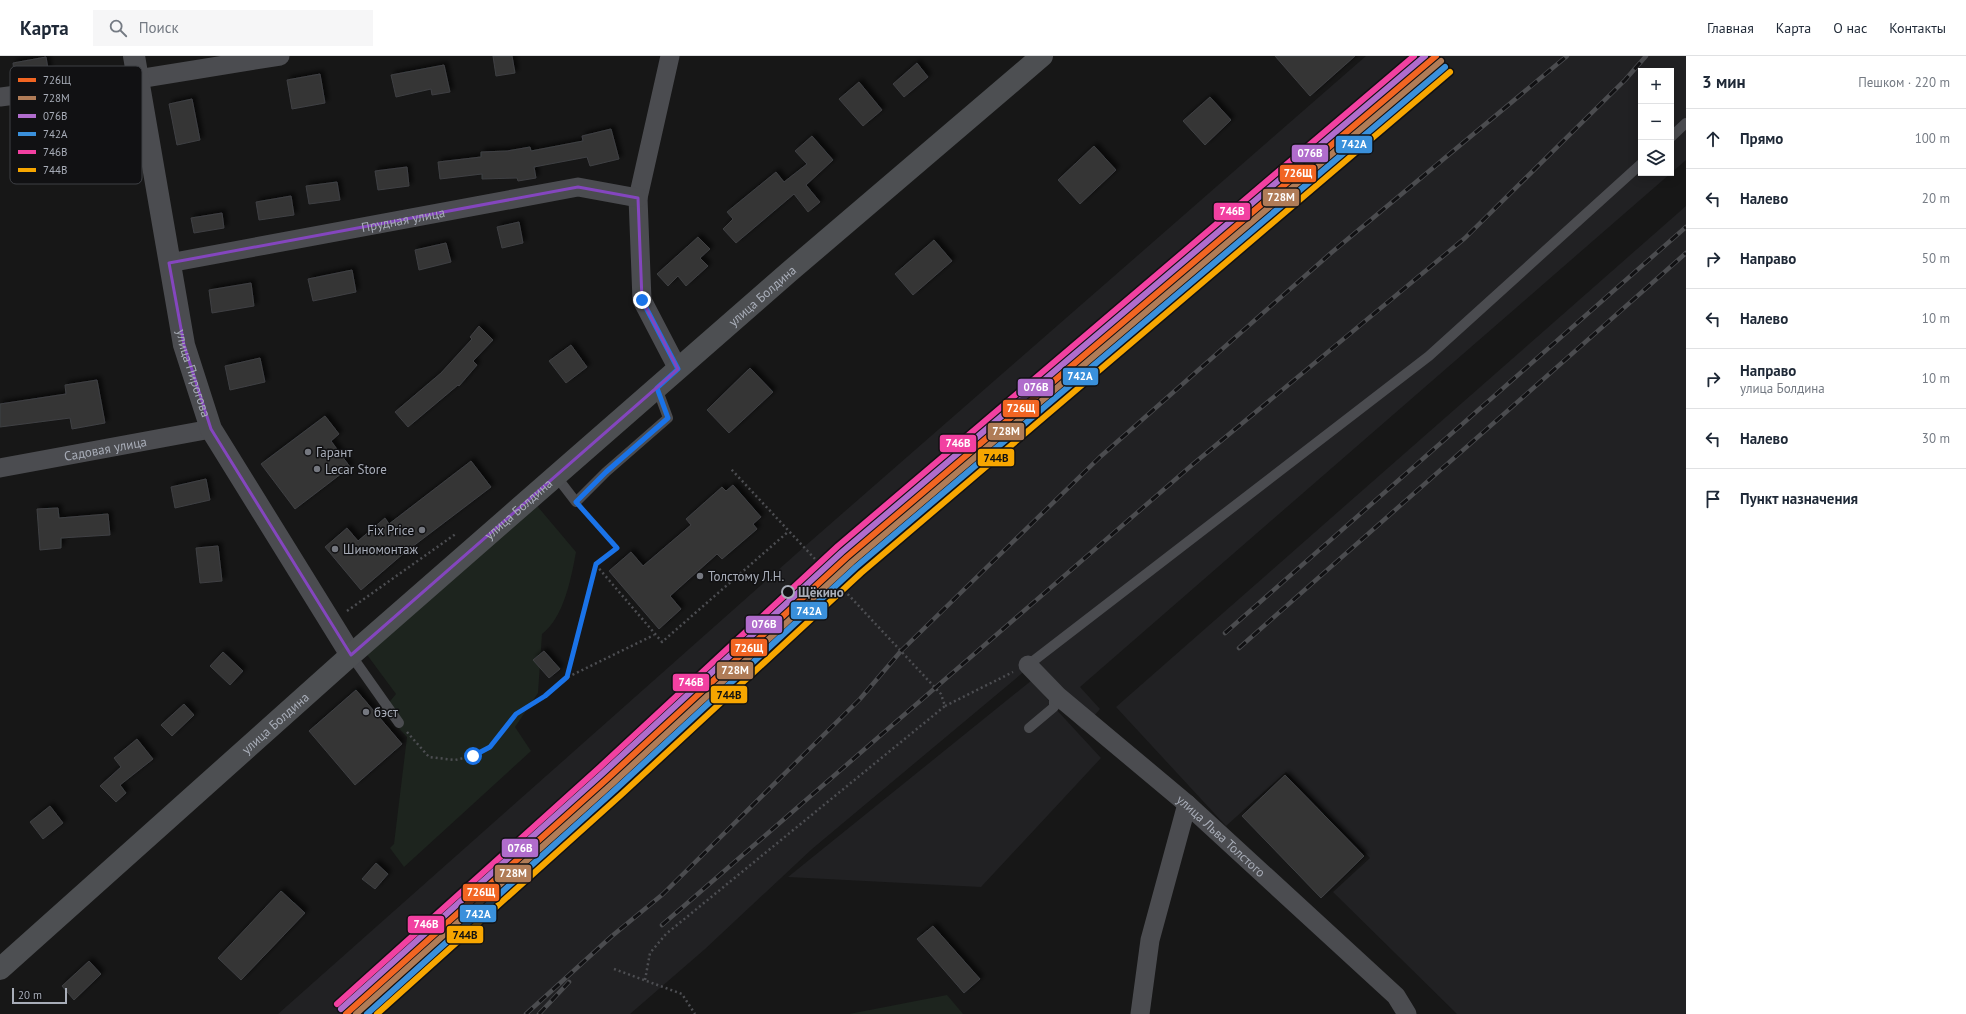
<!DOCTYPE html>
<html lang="ru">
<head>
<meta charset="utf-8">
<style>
	body { margin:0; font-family:"PT Sans",sans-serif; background:#f6f6f7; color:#1f2937 }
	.controls { position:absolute; right:12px; top:12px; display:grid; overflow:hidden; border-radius:0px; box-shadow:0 2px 10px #0003 }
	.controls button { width:36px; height:36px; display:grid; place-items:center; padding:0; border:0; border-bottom:1px solid #e0e1e3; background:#fff; color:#1f2937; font:20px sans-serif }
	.scale { position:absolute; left:12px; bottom:10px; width:55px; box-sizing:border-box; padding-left:4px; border:2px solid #a8adb8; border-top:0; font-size:11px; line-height:14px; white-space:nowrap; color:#a8adb8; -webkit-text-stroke:3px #111113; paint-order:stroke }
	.stop { position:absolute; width:12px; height:12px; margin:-9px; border:3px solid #1a73e8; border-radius:50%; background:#fff }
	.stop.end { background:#1a73e8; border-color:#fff; box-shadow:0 1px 4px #0008 }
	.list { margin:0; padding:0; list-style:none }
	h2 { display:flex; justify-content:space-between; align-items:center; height:52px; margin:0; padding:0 16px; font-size:17px }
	h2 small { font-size:13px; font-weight:400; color:#747a83 }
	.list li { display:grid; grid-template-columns:26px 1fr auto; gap:12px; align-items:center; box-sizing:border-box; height:60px; padding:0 16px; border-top:1px solid #e0e1e3 }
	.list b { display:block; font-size:15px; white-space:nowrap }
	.list p { margin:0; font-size:13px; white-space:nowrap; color:#747a83 }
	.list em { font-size:13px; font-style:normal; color:#747a83 }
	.icon { flex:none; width:22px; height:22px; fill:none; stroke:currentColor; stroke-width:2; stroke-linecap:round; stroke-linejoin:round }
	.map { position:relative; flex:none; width:1686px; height:958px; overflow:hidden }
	header { display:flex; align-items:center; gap:24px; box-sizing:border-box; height:56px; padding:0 20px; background:#fff; border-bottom:1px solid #e0e1e3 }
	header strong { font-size:19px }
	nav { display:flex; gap:22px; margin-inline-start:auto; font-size:14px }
	.search { width:280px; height:36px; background:#f6f6f7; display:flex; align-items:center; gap:10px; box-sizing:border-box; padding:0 14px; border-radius:0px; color:#747a83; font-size:15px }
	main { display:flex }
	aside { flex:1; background:#fff }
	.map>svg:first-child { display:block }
	.built { fill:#212123; fill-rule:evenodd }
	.green { fill:#1d241e }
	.building { fill:#353536; stroke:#3f4043; filter:url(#shadow) }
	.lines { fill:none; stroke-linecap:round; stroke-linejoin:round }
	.path { stroke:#4d4e52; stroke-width:2.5; stroke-dasharray:2 3; stroke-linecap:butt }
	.service { stroke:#4b4c50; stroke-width:10 }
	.minor { stroke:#4b4c50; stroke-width:19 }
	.tertiary { stroke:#4b4c50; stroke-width:22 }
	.primary { stroke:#4d4f52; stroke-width:22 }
	.rail-casing { stroke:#4b4c4f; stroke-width:4.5 }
	.rail { stroke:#111113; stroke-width:3; stroke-dasharray:9; stroke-linecap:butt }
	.rail-1-casing { stroke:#111113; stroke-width:9 }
	.rail-2-casing { stroke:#111113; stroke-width:9 }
	.rail-3-casing { stroke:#111113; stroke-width:9 }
	.rail-4-casing { stroke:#111113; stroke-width:9 }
	.rail-5-casing { stroke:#111113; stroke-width:9 }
	.rail-6-casing { stroke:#111113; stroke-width:9 }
	.rail-1 { stroke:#f26522; stroke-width:6 }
	.rail-2 { stroke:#b07c57; stroke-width:6 }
	.rail-3 { stroke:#b06ccc; stroke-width:6 }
	.rail-4 { stroke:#3a90db; stroke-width:6 }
	.rail-5 { stroke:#f240a1; stroke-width:6 }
	.rail-6 { stroke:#f7a600; stroke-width:6 }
	.route { stroke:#1a73e8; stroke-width:5 }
	.marked { fill:none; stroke:#8446be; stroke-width:3; stroke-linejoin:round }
	.poi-dot { fill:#757880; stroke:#111113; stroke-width:1.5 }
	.stop-dot { fill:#111113; stroke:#a8adb8; stroke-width:2 }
	.labels { text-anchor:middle; stroke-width:3; stroke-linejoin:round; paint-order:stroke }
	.street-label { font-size:13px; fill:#a8adb8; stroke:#111113 }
	.poi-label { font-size:13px; fill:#a8adb8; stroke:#111113; text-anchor:start }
	.stop-label { font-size:13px; font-weight:bold; fill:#a8adb8; stroke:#111113; text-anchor:start }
	.key { fill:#111113; stroke:#3e4045; stroke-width:1 }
	.key-label { font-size:11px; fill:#a8adb8 }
	.line-badge { stroke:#111113; stroke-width:1.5 }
	.badge-label { font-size:11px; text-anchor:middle; font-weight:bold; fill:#fff }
	.pale-badge-label { font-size:11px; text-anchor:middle; font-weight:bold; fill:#111 }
</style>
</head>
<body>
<header>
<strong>Карта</strong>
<div class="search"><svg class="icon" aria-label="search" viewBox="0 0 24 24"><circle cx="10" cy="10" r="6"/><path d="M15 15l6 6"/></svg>Поиск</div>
<nav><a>Главная</a><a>Карта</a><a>О нас</a><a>Контакты</a></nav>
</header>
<main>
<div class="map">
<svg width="1686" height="958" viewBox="0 0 1686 958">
	<defs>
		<filter id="shadow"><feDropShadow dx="3.5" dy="-3.5" stdDeviation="2" flood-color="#0009"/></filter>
	</defs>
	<rect width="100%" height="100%" fill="#171717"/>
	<g class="built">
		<path d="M1366,0H1686V104L1080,631L1100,653L1082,674L1026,614L812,793L705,893L630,958H278L804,491ZM1641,15H1671V117H1641Z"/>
		<path d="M1686,150V958H1457L1333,836L1370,802L1286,716L1226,770L1116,651Z"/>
		<path d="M1032,624L1054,651L1101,702L981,831L788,821Z"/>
	</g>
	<g class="green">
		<path d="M533,445L576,496C571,523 564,561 542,578L538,637L515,671L531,695L404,811L390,792L394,788L407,681L382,655L396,638L365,596Z"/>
		<path d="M947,939L963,958H849Z"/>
	</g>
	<g class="building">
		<path d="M493,0H512L515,17L496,20Z"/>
		<path d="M1275,0H1355L1310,40Z"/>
		<path d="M46,1L49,19L15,25L13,7Z"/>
		<path d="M917,7L928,21L904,41L893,28Z"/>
		<path d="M444,9L450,36L432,39L431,33L396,41L391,19Z"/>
		<path d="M320,18L325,47L292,53L287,24Z"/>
		<path d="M859,26L882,54L863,70L839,43Z"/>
		<path d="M1210,41L1231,64L1205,89L1183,65Z"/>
		<path d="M192,43L200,84L177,89L169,48Z"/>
		<path d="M611,73L619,103L590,110L587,101L534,111L536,122L518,125L517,122L482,123V118L440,123L438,106L481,101V96L507,95L530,91L531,95L583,85L582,80Z"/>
		<path d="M812,80L833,104L806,129L820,146L808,156L794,138L736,187L723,173L733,163L727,156L776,116L784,126L807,108L795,95Z"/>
		<path d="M1094,90L1116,114L1080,148L1058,124Z"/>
		<path d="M407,111L409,130L378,134L375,115Z"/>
		<path d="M337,126L340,144L309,148L306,130Z"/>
		<path d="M291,140L294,159L259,164L256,146Z"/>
		<path d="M222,157L224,172L194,177L191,162Z"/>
		<path d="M519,166L523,187L502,192L497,171Z"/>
		<path d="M698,181L710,193L700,202L708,210L686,230L678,220L668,230L657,218Z"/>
		<path d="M934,184L952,205L913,239L895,218Z"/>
		<path d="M446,187L451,206L419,214L415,194Z"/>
		<path d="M352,214L356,236L313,245L308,223Z"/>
		<path d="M251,227L254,250L212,257L209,234Z"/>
		<path d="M479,270L493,284L473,305L477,309L459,330L458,329L408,371L395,356L441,317L472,283L470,281Z"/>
		<path d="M571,289L587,311L566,327L549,305Z"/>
		<path d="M260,302L265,326L230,334L225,310Z"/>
		<path d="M750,312L773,336L729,377L707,354Z"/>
		<path d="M97,324L105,367L72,373L70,362L0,371V348L66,338L65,329Z"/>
		<path d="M325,360L339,378L331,385L350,411L295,453L261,408Z"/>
		<path d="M471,405L491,431L404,497L361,534L325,491L347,472L358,485L385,462L389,468Z"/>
		<path d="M206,423L210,444L175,452L171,431Z"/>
		<path d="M733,429L761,461L753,468L757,473L722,503L717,498L670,540L681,553L659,573L609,515L631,496L643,510L691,469L686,463L722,431L726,435Z"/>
		<path d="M58,452L59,462L108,458L110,479L61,482V492L40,494L37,453Z"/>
		<path d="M218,490L222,525L200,527L196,492Z"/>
		<path d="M544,595L560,613L549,622L533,604Z"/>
		<path d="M223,596L243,615L230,629L210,610Z"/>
		<path d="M356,634L402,688L355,729L309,675Z"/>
		<path d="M184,648L194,659L172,680L161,669Z"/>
		<path d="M137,683L153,703L120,729L126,737L116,746L100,730L121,711L114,702Z"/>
		<path d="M1285,719L1364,800L1321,842L1242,760Z"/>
		<path d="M50,750L63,767L43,783L30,766Z"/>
		<path d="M376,807L388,818L375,833L362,823Z"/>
		<path d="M281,835L305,857L241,924L218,902Z"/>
		<path d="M933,870L980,923L964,937L917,883Z"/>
		<path d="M89,905L101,918L74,944L62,930Z"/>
	</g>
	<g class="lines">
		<g class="path">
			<path d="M596,509L662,586L789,475"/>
			<path d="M347,555L457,477"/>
			<path d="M568,621L654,579"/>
			<path d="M945,650L1013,616"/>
			<path d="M407,676L429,701L455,704L473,700L490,691L516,658L545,640L567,621L596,508L617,491L586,457"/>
			<path d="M614,913L682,938L695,958"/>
			<path d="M645,924L650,897L666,878L945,650L941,638L731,413"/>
		</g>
		<g class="service">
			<path d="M1671,81L1686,67"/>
			<path d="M556,420L576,446L606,416L668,362L657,332"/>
			<path d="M351,599L399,667"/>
			<path d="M1028,609L1429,300L1641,108"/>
			<path d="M1029,672L1054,651V644L1058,640"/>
		</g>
		<g class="minor">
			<path d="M670,0L638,142L642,244L678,313"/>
			<path d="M0,41L138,23L280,0"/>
			<path id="s1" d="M169,207L578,131L638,142"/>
			<path id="s2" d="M0,412L211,373"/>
			<path id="s3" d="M1028,609L1058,640L1187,748L1396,940L1407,958"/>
			<path d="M1140,958L1150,884L1187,748"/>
		</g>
		<path class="tertiary" id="s4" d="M134,0L184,289L211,373L351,599"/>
		<path class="primary" id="s5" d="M0,913L351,599L789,216L1042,0"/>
		<defs>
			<g id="rail">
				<path d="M1225,577L1686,171"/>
				<path d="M1239,592L1686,197"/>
				<path d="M662,869L1192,409L1465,182L1625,24L1646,0"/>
				<path d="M416,896L572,772"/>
				<path d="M526,958L612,880L663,838L860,643L901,595L1100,401L1331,197L1567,0"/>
				<path d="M539,958L569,926"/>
			</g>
		</defs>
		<use href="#rail" class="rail-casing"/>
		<use href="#rail" class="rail"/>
		<defs>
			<path id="rail-1" d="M346,958L608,722L847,501L1436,0"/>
			<path id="rail-2" d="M356,958L613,727L852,506L1441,5"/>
			<path id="rail-3" d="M341,953L603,717L842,496L1425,0"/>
			<path id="rail-4" d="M367,958L617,732L856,511L1445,11"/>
			<path id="rail-5" d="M337,948L599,712L838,490L1414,0"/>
			<path id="rail-6" d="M377,958L622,738L861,517L1450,16"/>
		</defs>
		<use href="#rail-1" class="rail-1-casing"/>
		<use href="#rail-2" class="rail-2-casing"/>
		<use href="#rail-3" class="rail-3-casing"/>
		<use href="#rail-4" class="rail-4-casing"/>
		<use href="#rail-5" class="rail-5-casing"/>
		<use href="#rail-6" class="rail-6-casing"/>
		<use href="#rail-1" class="rail-1"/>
		<use href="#rail-2" class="rail-2"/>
		<use href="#rail-3" class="rail-3"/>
		<use href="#rail-4" class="rail-4"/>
		<use href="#rail-5" class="rail-5"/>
		<use href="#rail-6" class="rail-6"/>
	</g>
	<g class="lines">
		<path class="route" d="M473,700L490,691L516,658L545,640L567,621L596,508L617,492L576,446L606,416L668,362L657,332L678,313L642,244"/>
	</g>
	<path class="marked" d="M578,131L638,142L642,244L678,313L351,599L211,373L184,289L169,207Z"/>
	<g class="poi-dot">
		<circle cx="308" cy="396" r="4"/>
		<circle cx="317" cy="413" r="4"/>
		<circle cx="422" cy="474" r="4"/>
		<circle cx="335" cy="493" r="4"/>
		<circle cx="700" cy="520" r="4"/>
		<circle cx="366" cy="656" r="4"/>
	</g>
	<circle class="stop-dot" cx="788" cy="536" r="6"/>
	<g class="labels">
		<g class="street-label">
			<text dy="5" stroke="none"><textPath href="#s1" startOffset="238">Прудная улица</textPath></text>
			<text dy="5" stroke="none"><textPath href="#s5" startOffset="1017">улица Болдина</textPath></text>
			<text dy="5" stroke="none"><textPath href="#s4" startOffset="323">улица Пирогова</textPath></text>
			<text dy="5" stroke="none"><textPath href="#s2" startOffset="107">Садовая улица</textPath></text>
			<text dy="5" stroke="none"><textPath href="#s5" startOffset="693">улица Болдина</textPath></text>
			<text dy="5" stroke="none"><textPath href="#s5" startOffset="369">улица Болдина</textPath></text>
			<text dy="5" stroke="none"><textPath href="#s3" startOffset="258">улица Льва Толстого</textPath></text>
		</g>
		<g class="poi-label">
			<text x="316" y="401">Гарант</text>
			<text x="325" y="418">Lecar Store</text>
			<text x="414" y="479" text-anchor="end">Fix Price</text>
			<text x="343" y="498">Шиномонтаж</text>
			<text x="708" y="525">Толстому Л.Н.</text>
			<text x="374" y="661">бэст</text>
		</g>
		<g class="stop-label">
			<text x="798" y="541">Щёкино</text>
		</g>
	</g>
	<rect x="10" y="10" width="132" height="118" rx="6" class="key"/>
	<rect x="18" y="22" width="18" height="4" fill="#f26522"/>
	<rect x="18" y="40" width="18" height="4" fill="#b07c57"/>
	<rect x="18" y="58" width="18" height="4" fill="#b06ccc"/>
	<rect x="18" y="76" width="18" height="4" fill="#3a90db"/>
	<rect x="18" y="94" width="18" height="4" fill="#f240a1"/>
	<rect x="18" y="112" width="18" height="4" fill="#f7a600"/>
	<g class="key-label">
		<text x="43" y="28">726Щ</text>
		<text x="43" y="46">728М</text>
		<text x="43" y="64">076В</text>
		<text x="43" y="82">742А</text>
		<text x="43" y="100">746В</text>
		<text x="43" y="118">744В</text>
	</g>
	<g class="line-badge">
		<rect x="1335" y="79" width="38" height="19" rx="4" fill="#3a90db"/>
		<rect x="1291" y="88" width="38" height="19" rx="4" fill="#b06ccc"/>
		<rect x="1279" y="108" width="38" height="19" rx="4" fill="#f26522"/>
		<rect x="1262" y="132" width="38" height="19" rx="4" fill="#b07c57"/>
		<rect x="1213" y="146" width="38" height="19" rx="4" fill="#f240a1"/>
		<rect x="1062" y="311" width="37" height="19" rx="4" fill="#3a90db"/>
		<rect x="1017" y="322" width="37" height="19" rx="4" fill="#b06ccc"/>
		<rect x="1002" y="343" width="38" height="19" rx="4" fill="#f26522"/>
		<rect x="987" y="366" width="38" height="19" rx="4" fill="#b07c57"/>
		<rect x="939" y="378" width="38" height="19" rx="4" fill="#f240a1"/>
		<rect x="977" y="392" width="38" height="19" rx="4" fill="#f7a600"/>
		<rect x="790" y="545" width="38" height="19" rx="4" fill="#3a90db"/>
		<rect x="745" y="559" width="38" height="19" rx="4" fill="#b06ccc"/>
		<rect x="730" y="582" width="38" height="19" rx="4" fill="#f26522"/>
		<rect x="716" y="605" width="38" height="19" rx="4" fill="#b07c57"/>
		<rect x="672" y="617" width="38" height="19" rx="4" fill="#f240a1"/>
		<rect x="710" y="629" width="38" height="19" rx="4" fill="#f7a600"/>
		<rect x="501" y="782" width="38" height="20" rx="4" fill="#b06ccc"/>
		<rect x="494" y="808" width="38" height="19" rx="4" fill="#b07c57"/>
		<rect x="462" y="827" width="38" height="19" rx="4" fill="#f26522"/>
		<rect x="459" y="848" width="38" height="19" rx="4" fill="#3a90db"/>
		<rect x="407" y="859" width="38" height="19" rx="4" fill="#f240a1"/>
		<rect x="446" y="869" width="38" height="19" rx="4" fill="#f7a600"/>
	</g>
	<g class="badge-label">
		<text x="1354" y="92">742А</text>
		<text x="1310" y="101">076В</text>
		<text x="1298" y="121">726Щ</text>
		<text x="1281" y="145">728М</text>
		<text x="1232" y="159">746В</text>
		<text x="1080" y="324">742А</text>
		<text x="1036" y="335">076В</text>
		<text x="1021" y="356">726Щ</text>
		<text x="1006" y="379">728М</text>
		<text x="958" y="391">746В</text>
		<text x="809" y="559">742А</text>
		<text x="764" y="572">076В</text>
		<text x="749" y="596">726Щ</text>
		<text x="735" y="618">728М</text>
		<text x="691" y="630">746В</text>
		<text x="520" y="796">076В</text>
		<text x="513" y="821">728М</text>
		<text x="481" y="840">726Щ</text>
		<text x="478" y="862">742А</text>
		<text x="426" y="872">746В</text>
	</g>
	<g class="pale-badge-label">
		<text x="996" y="406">744В</text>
		<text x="729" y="643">744В</text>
		<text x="465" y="883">744В</text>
	</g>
</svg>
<div class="controls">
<button>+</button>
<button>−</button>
<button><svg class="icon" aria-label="layers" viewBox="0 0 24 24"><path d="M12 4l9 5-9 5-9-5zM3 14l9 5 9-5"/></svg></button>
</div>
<div class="scale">20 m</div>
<div class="stop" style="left:473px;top:700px"></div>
<div class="stop end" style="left:642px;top:244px"></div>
</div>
<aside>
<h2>3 мин<small>Пешком · 220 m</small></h2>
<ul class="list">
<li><svg class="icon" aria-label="ahead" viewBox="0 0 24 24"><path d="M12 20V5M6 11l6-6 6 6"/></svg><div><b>Прямо</b></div><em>100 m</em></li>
<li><svg class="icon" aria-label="left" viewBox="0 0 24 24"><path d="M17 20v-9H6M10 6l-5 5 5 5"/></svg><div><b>Налево</b></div><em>20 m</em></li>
<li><svg class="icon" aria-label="right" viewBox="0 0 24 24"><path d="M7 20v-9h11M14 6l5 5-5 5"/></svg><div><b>Направо</b></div><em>50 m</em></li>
<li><svg class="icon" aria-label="left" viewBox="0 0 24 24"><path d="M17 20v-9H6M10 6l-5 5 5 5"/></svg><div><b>Налево</b></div><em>10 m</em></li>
<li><svg class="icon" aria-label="right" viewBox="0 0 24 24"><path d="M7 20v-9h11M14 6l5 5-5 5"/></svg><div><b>Направо</b><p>улица Болдина</p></div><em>10 m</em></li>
<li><svg class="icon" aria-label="left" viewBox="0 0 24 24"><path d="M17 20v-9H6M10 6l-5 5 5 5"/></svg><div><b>Налево</b></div><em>30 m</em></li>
<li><svg class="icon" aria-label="arrive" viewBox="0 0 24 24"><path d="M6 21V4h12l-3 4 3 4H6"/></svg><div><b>Пункт назначения</b></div></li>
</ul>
</aside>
</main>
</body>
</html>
